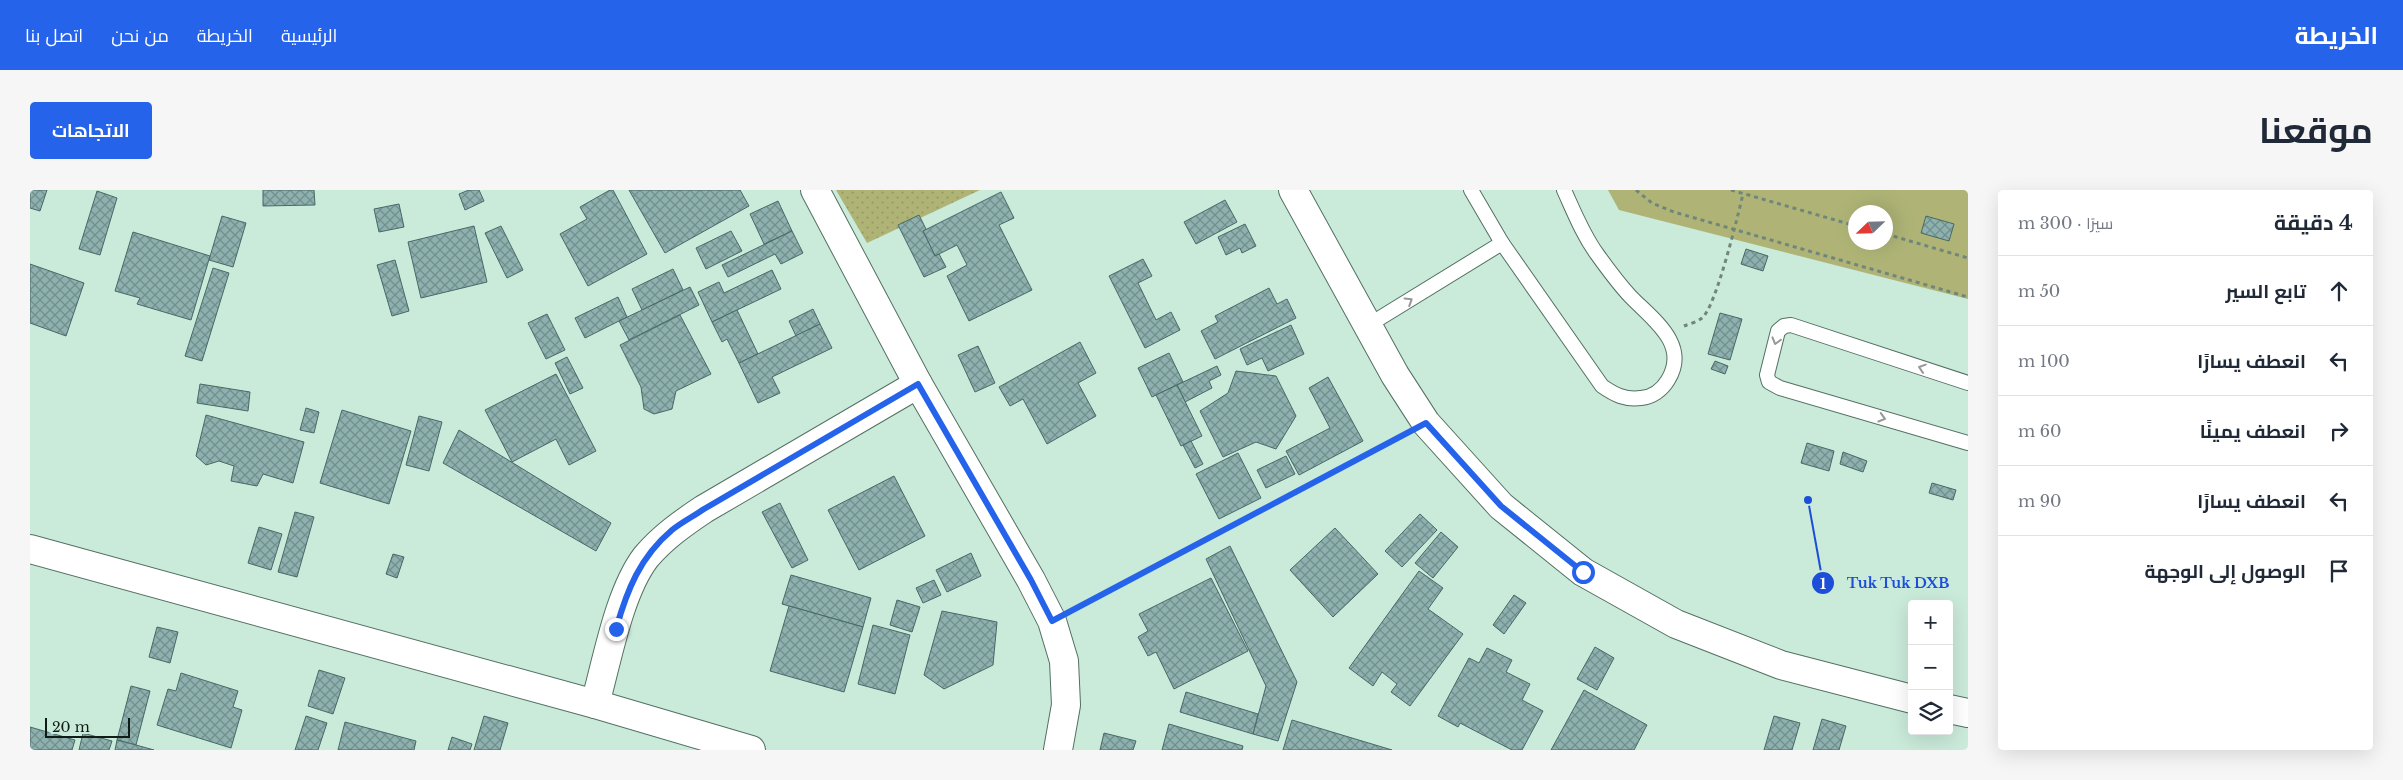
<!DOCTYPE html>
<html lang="ar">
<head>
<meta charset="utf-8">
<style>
	body { margin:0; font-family:"Libre Baskerville",Cairo,serif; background:#f6f6f7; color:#1f2937; direction:rtl }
	.controls { position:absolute; right:15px; bottom:15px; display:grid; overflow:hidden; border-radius:5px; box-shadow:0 5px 20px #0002 }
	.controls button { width:45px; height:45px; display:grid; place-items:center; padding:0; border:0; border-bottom:1px solid #e0e1e3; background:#fff; color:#1f2937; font:25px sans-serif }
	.compass { position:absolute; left:1818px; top:15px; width:45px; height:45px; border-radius:50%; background:#fff; box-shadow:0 5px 20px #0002; rotate:247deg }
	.scale { position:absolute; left:15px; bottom:12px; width:85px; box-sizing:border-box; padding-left:5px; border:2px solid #111c17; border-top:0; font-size:14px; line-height:18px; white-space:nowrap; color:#111c17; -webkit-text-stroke:4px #caeada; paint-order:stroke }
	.stop { position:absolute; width:15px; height:15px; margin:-11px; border:4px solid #2563eb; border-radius:50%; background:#fff }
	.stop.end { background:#2563eb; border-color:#fff; box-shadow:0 1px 5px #0008 }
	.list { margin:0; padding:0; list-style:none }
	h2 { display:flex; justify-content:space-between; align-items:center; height:65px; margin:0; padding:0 20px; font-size:21px }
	h2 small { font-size:16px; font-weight:400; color:#747a83 }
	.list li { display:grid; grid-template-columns:32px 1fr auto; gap:15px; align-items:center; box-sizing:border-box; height:70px; padding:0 20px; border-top:1px solid #e0e1e3 }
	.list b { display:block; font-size:19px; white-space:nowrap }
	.list em { font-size:16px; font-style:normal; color:#747a83 }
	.icon { flex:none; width:28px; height:28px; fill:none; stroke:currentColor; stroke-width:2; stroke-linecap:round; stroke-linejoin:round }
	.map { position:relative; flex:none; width:1938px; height:560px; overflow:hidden; direction:ltr; border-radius:5px }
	header { display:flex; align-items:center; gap:30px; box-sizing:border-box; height:70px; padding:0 25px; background:#2563eb; color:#fff }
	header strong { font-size:24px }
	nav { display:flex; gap:28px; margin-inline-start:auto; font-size:18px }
	.intro { display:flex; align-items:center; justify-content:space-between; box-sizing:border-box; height:120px; padding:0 30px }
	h1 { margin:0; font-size:35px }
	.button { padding:12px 22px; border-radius:5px; background:#2563eb; color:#fff; font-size:18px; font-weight:700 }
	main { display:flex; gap:30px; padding:0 30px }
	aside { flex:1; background:#fff; border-radius:5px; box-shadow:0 5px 20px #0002 }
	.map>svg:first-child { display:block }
	.grass { fill:url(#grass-dots) }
	.green { fill:#afb476; fill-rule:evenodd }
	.building { fill:url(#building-cross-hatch); stroke:#476967 }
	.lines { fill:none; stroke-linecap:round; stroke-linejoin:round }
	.lane-casing { stroke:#537063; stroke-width:16 }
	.street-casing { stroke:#537063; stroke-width:30 }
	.secondary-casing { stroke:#537063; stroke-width:30 }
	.path { stroke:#70867b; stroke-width:3; stroke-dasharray:4 4; stroke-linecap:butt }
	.lane { stroke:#fff; stroke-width:14 }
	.street { stroke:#fff; stroke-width:28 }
	.secondary { stroke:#fff; stroke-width:28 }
	.oneway { stroke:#949997 }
	.route { stroke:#2563eb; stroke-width:6 }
	.leader { fill:none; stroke:#1d4ed8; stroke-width:2 }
	.callout-dot { fill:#1d4ed8; stroke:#caeada; stroke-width:2 }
	.mark-label { font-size:15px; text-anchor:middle; font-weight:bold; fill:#fff }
	.callout-label { font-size:14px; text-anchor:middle; font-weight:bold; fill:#1d4ed8; stroke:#caeada; stroke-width:5; stroke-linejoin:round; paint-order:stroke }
</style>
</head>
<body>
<header>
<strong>الخريطة</strong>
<nav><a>الرئيسية</a><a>الخريطة</a><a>من نحن</a><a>اتصل بنا</a></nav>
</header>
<div class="intro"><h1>موقعنا</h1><a class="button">الاتجاهات</a></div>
<main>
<aside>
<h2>4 دقيقة<small>سيرًا · 300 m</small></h2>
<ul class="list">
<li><svg class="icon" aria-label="ahead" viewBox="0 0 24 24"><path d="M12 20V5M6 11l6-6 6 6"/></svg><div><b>تابع السير</b></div><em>50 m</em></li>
<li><svg class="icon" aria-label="left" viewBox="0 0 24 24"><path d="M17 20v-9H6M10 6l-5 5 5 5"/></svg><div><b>انعطف يسارًا</b></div><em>100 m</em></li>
<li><svg class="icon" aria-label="right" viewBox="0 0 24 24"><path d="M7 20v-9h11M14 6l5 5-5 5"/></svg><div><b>انعطف يمينًا</b></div><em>60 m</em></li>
<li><svg class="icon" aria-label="left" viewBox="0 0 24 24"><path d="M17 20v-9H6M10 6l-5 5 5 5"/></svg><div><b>انعطف يسارًا</b></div><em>90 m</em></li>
<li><svg class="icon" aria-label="arrive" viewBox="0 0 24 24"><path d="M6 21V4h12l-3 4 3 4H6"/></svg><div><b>الوصول إلى الوجهة</b></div></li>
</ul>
</aside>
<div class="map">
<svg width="1938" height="560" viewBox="0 0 1938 560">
	<defs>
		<pattern id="grass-dots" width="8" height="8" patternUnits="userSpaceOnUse" patternTransform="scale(1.25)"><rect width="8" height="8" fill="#afb476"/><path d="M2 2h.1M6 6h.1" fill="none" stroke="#969a65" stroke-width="1.8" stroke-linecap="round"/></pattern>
		<pattern id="building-cross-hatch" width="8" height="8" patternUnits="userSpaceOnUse" patternTransform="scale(1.25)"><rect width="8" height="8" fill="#8db1ae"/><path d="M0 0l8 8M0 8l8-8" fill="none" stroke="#728f8d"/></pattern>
	</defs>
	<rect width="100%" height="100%" fill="#caeada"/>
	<path class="grass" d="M806,0H950L837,53Z"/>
	<path class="green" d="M1578,0H1938V109L1589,20ZM1826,22H1856V52H1826Z"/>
	<g class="building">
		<path d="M0,0H17L10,21L0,18Z"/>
		<path d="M233,0H284L285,15L233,16Z"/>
		<path d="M439,0H449L454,11L435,20L429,4Z"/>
		<path d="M580,0H583L617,64L558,96L530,44L557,29L550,17Z"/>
		<path d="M599,0H710L719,16L635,63Z"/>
		<path d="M67,1L87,8L70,65L49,59Z"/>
		<path d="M971,2L984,28L969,35L1002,100L939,131L917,86L937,75L927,55L905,66L893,41Z"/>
		<path d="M1195,10L1207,32L1166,54L1154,32Z"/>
		<path d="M748,11L762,41L734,54L720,24Z"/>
		<path d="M369,14L374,37L349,42L344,19Z"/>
		<path d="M889,25L896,39L893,41L905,66L909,64L916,77L894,87L868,35Z"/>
		<path d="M192,26L216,33L203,77L179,70Z"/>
		<path d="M1896,26L1924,34L1919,51L1891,43Z"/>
		<path d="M1215,34L1226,56L1212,63L1210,58L1196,65L1188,47Z"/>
		<path d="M444,36L457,92L391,108L378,52Z"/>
		<path d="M471,36L493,80L477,88L455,43Z"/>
		<path d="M701,41L712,61L676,79L666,58Z"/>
		<path d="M762,41L773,63L751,74L745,64L698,87L692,75Z"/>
		<path d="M103,42L180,66L161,130L107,114L110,108L85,101Z"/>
		<path d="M1716,59L1738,66L1733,81L1711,74Z"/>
		<path d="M1113,69L1122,86L1108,93L1126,130L1141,122L1150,140L1115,158L1079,86Z"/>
		<path d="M365,70L379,121L362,126L347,75Z"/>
		<path d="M0,74L54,93L36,146L0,133Z"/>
		<path d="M183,78L199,83L172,171L155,166Z"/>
		<path d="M643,79L653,100L612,120L602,99Z"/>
		<path d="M742,80L751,99L682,132L668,102L689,92L694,103Z"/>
		<path d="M660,97L669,115L599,150L589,131Z"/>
		<path d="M1239,98L1247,114L1257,109L1266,128L1185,169L1171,141L1188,132L1185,126Z"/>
		<path d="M588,107L597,127L555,148L545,128Z"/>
		<path d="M783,119L790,134L766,146L759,131Z"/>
		<path d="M707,120L728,164L709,173L697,149L692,152L682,132Z"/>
		<path d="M1690,123L1712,129L1700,170L1678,164Z"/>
		<path d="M517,124L535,160L516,169L498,133Z"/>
		<path d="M650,125L681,184L646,201L642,219L624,224L614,219L611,197L590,155Z"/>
		<path d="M790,134L802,158L742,187L750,203L728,213L709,173Z"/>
		<path d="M1261,135L1274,164L1238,181L1232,168L1217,175L1210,159Z"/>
		<path d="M1050,152L1066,183L1048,193L1066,226L1017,254L993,209L980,216L969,197Z"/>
		<path d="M948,156L965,193L945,202L928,165Z"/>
		<path d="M1139,163L1153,192L1122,207L1108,178Z"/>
		<path d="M537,167L553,198L540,204L525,173Z"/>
		<path d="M1685,171L1698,176L1695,184L1681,179Z"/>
		<path d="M1187,176L1191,185L1179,191L1182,198L1155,212L1147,195Z"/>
		<path d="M1206,181L1246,186L1266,226L1246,259L1226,252L1193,267L1170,221L1198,203Z"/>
		<path d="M526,184L566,261L539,275L526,249L482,272L455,220Z"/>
		<path d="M1298,187L1333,251L1269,285L1256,261L1300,238L1279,198Z"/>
		<path d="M170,194L220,202L218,221L167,213Z"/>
		<path d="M1147,195L1172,246L1151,256L1126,205Z"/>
		<path d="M276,218L289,222L284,243L270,240Z"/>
		<path d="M312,220L381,241L359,314L290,293Z"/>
		<path d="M176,225L274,252L263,293L233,284L227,296L201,291L204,276L189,271L176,275L166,266Z"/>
		<path d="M389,226L412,232L399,281L376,275Z"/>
		<path d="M429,240L581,333L566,361L413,273Z"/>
		<path d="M1161,251L1173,274L1165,278L1153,255Z"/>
		<path d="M1777,253L1804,261L1799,281L1771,273Z"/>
		<path d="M1813,262L1837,271L1833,282L1810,274Z"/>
		<path d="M1208,263L1231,308L1189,329L1166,284Z"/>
		<path d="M1256,266L1265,284L1236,298L1227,280Z"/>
		<path d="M864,286L895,346L829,380L798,320Z"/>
		<path d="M1902,293L1926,300L1923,310L1899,303Z"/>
		<path d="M750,313L778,370L762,378L732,322Z"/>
		<path d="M265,322L284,327L267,387L248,382Z"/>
		<path d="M1390,324L1407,340L1372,377L1355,361Z"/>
		<path d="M229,337L252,344L241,380L218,373Z"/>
		<path d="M1305,338L1348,384L1303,427L1260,380Z"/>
		<path d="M1411,342L1428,357L1403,388L1385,373Z"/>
		<path d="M1200,356L1267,492L1248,551L1223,544L1236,496L1176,369Z"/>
		<path d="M941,363L951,386L917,402L906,380Z"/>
		<path d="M363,364L374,367L367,388L356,384Z"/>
		<path d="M1389,381L1413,398L1398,419L1433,444L1380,516L1361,502L1367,494L1352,482L1343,496L1319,478Z"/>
		<path d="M761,385L841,408L833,437L752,414Z"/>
		<path d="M1181,388L1218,461L1144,499L1126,462L1118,466L1108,447L1118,441L1109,424Z"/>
		<path d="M904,390L911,405L893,413L886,398Z"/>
		<path d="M1484,405L1496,413L1474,444L1463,435Z"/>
		<path d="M867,410L890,417L882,442L860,435Z"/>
		<path d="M759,416L833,437L814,502L740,481Z"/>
		<path d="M912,421L967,432L963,475L914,499L894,485Z"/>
		<path d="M843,435L880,445L865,504L828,494Z"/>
		<path d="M127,437L148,442L140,473L119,467Z"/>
		<path d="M1565,457L1584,468L1567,500L1547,489Z"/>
		<path d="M1457,458L1482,470L1476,482L1500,494L1492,510L1513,521L1492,560H1482L1430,533L1428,537L1408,526L1439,468L1449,473Z"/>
		<path d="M289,480L315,488L303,524L278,516Z"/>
		<path d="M151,483L208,501L203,517L212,520L201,558L127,535L138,499L146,501Z"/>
		<path d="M101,496L120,501L106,555L87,550Z"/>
		<path d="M1554,500L1617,535L1604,560H1521Z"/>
		<path d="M1156,502L1228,524L1223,544L1150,522Z"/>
		<path d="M276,526L297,533L288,560H265Z"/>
		<path d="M454,526L478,533L470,560H444Z"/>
		<path d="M1744,526L1770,533L1762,560H1734Z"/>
		<path d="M1792,529L1816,536L1809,560H1783Z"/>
		<path d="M1262,530L1362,560H1253Z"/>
		<path d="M315,532L386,551L384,560H308Z"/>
		<path d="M1139,534L1213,556L1212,560H1132Z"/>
		<path d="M0,537L45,550L42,560H0Z"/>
		<path d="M53,543L82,551L79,560H49Z"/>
		<path d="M1074,543L1106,551L1103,560H1070Z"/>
		<path d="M422,547L442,554L440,560H418Z"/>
		<path d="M87,550L106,555L124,560H85Z"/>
	</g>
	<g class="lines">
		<defs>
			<g id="lane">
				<path d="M1441,0L1472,53L1572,196C1585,205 1595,210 1611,208C1622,207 1632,200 1638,190C1660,154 1622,129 1600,106C1588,93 1577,78 1567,64C1553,45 1544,22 1534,0"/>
				<path d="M1337,136L1472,53"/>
				<path d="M1938,193L1761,135L1754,136L1748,141L1737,185L1739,192L1750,198L1938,253"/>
			</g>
			<g id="street">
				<path d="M785,0L888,194L1001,390L1022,431L1034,471L1036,515L1028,560"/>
				<path d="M0,359L565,514L721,560"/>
				<path d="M565,514C577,471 589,402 616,367C633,347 653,333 674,319L888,194"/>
			</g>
			<g id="secondary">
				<path d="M1263,0L1365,185L1396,233L1471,316L1553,382L1646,434L1751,475L1882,509"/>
				<path d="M1919,519L1938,523"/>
			</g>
		</defs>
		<use href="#lane" class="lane-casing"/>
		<use href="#street" class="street-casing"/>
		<use href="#secondary" class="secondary-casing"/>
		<g class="path">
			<path d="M1606,0L1622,13L1644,22L1938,107"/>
			<path d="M1701,0L1826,36"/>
			<path d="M1856,44L1938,68"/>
			<path d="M1654,136C1659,134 1667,132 1672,128C1686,117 1708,25 1713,4"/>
			<path d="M1047,418L1371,246"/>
		</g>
		<use href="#lane" class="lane"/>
		<use href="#street" class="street"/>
		<use href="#secondary" class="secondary"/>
	</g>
	<defs><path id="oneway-chevron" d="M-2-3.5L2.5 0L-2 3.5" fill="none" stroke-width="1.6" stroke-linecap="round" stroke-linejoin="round" transform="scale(1.25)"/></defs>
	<g class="oneway">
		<use href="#oneway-chevron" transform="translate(1379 111) rotate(-32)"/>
		<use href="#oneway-chevron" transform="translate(1746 151) rotate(106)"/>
		<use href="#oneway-chevron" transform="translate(1892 178) rotate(-162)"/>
		<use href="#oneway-chevron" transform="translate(1852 228) rotate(16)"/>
	</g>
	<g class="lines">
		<path class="route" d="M586,439C597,400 610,367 642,340C652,332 664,326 674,319L888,194L1001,390L1022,431L1396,233L1471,316L1553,382"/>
	</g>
	<path class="leader" d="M1778 310L1793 393"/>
	<g class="callout-dot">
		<circle cx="1778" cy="310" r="5"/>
		<circle cx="1793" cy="393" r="12"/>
	</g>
	<g class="mark-label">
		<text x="1793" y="399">1</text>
	</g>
	<g class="callout-label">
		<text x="1868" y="398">Tuk Tuk DXB</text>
	</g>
</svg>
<div class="controls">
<button>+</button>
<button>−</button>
<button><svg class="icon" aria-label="layers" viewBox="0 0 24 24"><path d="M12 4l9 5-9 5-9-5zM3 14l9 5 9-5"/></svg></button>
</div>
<svg class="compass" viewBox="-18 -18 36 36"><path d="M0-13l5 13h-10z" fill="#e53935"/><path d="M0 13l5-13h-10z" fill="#747a83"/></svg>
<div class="scale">20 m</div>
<div class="stop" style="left:1553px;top:382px"></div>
<div class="stop end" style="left:586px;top:439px"></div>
</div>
</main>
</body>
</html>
